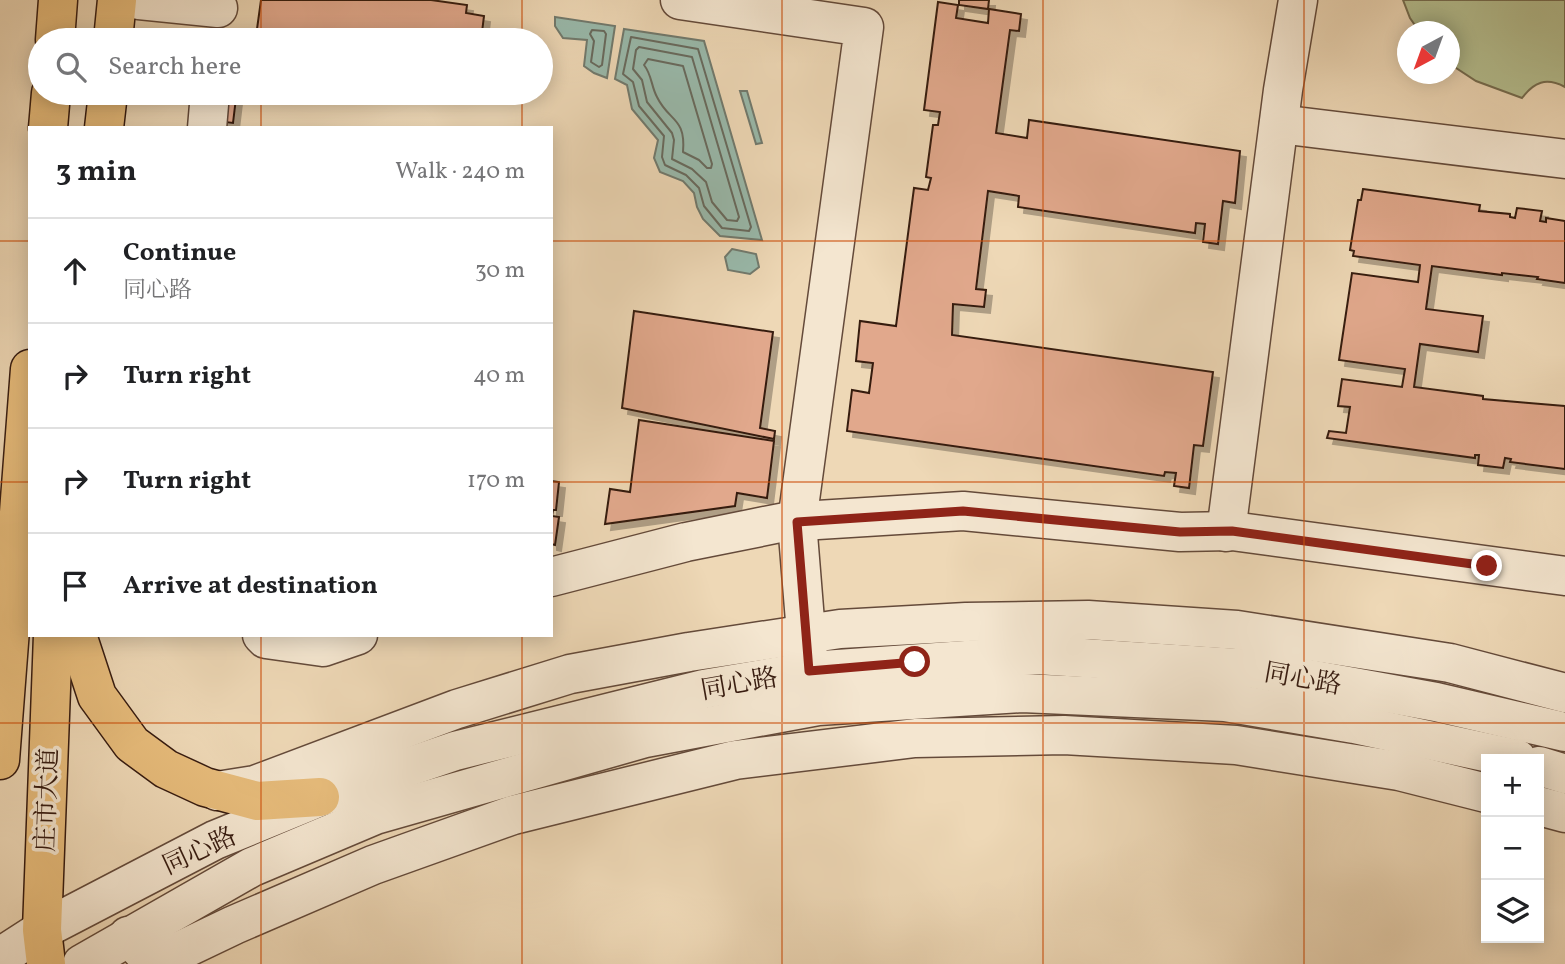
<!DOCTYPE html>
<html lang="en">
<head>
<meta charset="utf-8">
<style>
	body { margin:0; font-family:Vollkorn,"Noto Serif SC",serif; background:#f2f2f2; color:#202124 }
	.controls { position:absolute; right:21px; bottom:21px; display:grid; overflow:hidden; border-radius:0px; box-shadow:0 4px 18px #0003 }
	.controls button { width:63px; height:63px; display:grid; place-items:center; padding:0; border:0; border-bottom:2px solid #e0e0e0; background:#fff; color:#202124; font:35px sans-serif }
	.compass { position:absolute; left:1397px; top:21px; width:63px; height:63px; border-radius:50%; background:#fff; box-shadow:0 4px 18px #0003; rotate:221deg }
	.stop { position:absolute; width:21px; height:21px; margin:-16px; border:5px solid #8f2418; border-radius:50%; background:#fff }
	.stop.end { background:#8f2418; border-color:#fff; box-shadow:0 2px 7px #0008 }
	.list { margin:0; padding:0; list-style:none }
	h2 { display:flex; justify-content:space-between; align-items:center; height:91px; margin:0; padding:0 28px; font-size:30px }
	h2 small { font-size:23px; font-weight:400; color:#757577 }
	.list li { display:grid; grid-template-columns:46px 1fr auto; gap:21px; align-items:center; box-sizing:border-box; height:105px; padding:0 28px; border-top:2px solid #e0e0e0 }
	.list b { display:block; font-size:26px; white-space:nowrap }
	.list p { margin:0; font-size:23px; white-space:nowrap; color:#757577 }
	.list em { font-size:23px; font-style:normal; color:#757577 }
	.icon { flex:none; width:38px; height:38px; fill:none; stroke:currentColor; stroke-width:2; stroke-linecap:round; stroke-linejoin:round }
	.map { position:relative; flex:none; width:1565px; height:964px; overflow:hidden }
	.search { position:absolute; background:#fff; box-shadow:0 4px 18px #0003; left:28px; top:28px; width:525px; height:77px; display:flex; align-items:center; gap:18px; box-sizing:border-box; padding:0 24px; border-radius:38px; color:#757577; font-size:26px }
	.panel { position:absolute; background:#fff; box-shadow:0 4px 18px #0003; left:28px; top:126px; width:525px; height:511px; border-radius:0px }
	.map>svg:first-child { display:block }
	.green { fill:#b5bf90; stroke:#766d50; stroke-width:2 }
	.water { fill:#99baac; stroke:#717a6e; stroke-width:2 }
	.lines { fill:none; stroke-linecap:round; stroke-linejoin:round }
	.shore { stroke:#686a5e; stroke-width:2 }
	.building { fill:#e1a88c; stroke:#361b10; stroke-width:2; filter:url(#shadow) }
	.minor-casing { stroke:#644a3a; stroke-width:41 }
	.major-casing { stroke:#361b10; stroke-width:41 }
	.minor { stroke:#f4e6d0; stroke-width:38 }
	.major { stroke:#e7bc7b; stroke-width:38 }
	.route { stroke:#8f2418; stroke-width:9 }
	.grid { fill:none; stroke:#cd500d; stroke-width:2; stroke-opacity:0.55 }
	.labels { text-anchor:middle; stroke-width:7; stroke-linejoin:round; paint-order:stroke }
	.street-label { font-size:26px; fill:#361b10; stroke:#f4e6d0 }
</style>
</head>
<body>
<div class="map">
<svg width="1565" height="964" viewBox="0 0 1565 964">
	<defs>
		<filter id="shadow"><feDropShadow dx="6" dy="6" stdDeviation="0" flood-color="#0004"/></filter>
	</defs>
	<rect width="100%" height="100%" fill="#eed8b6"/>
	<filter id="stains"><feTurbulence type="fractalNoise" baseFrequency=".00286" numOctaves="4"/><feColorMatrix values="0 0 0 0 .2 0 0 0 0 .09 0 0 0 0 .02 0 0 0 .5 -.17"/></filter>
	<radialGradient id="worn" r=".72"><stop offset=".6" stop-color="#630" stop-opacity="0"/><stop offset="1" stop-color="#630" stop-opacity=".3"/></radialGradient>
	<path class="green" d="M1403,0H1565V87C1546,77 1534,82 1522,98L1476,81L1450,64V32L1419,31L1410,18Z"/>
	<g class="water">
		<path d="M555,17L615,26L607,78L594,73L584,66L587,40L563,38L555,26Z"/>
		<path d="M624,29L704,41L762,240L720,236L703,219L697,207L694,193L683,181L660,172L654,158L658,140L632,109L627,85L615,79Z"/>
		<path d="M740,91H747L762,143L756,144Z"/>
		<path d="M732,249L756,254L759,267L750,274L728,270L725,257Z"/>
	</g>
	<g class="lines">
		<g class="shore">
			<path d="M592,30L604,31L606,34L602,65L599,67L591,62L594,41L590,34Z"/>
			<path d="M631,37L698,49L751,227L749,231L722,228L704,206L699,188L686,175L665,165L662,157L664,136L639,106L633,82L623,74Z"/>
			<path d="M639,47L692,57L739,217L737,221L727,220L712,202L706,182L692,169L672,159L674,140L672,133L647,102L642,80L633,69L636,50Z"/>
			<path d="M648,59L683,66L712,164L711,168H707L699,160L683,152C686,117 669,122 657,97C651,86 652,75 644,65Z"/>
		</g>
	</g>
	<g class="building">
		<path d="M261,0H431L467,5L466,13L484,16L481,40H288L278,39L279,33L257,29Z"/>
		<path d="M959,0H989L988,9L959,5Z"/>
		<path d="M938,2L958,5L956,18L988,23L989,9L1021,14L1019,31L1010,30L996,133L1027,138L1029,120L1240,151L1235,203L1223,201L1218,244L1203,242L1205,224L1196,223L1195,233L1018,207L1019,196L988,191L976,289L986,290L984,307L953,304L952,335L1213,372L1203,446L1194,445L1189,488L1174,486L1176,473L1165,472L1164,476L847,431L852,390L869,393L873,363L856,361L860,321L896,326L914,188L928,190L931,178L926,177L933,125H938L940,112L924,110Z"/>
		<path d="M226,93H232V98H236L233,123L217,121Z"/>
		<path d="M1363,189L1480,205L1479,211L1510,214V217L1515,218L1517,208L1542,211L1540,221L1546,222V218L1565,221V283L1537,279L1538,277L1502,273V275L1432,266L1426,309L1483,316L1478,352L1420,344L1414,387L1483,396V399L1565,406V469L1510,462L1511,459L1505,458L1503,468L1478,465L1479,455H1475V458L1327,438L1329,431L1346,433L1350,407L1338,406L1342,379L1402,387L1405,369L1339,360L1352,273L1418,282L1420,265L1353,256L1354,251L1350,250L1358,200H1361Z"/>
		<path d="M634,311L773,332L760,428L775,431L774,439L622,408Z"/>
		<path d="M639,420L774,441L767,498L737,493L735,506L605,524L610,489L630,492Z"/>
		<path d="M551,481L559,482L556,510H553L552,516L559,517L555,545L551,544Z"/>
	</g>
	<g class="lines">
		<defs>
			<g id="minor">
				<path d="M139,0L218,8"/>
				<path d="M680,0L864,27L797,522L808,658"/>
				<path d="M1279,124L1565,159"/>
				<path d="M207,128L210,93"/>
				<path d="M1226,532L1283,90L1298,0"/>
				<path d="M551,577L686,542L785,522L963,511L1180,532L1232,531L1565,576"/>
				<path d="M262,635L266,639L323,647L358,635"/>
				<path d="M1539,766L1565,774"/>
				<path d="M217,791L255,785L457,709L570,674L689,652L840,629L966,622L1088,620L1237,630L1450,663L1565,693"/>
				<path d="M1539,806L1565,813"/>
				<path d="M128,936L145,954L163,959L234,925L373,865L513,815L735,760L915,738L1064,735L1236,745L1399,771L1486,793"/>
				<path d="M0,957L42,930L215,840L320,797L455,751L704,689L809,671L1037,655L1254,669L1436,702L1565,732"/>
				<path d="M82,964L252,867L375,815L645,738L818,706L1022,693L1225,702L1354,724L1517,759"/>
			</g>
			<g id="major">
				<path d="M55,40L58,0"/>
				<path d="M113,40L117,0"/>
				<path d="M48,128L51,93"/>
				<path d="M104,128L108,93"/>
				<path d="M77,635L97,696L132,744L166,769L205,787L257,801L320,797"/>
				<path d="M0,760L30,369"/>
				<path d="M46,964L42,930L53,635"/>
			</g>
		</defs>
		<use href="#minor" class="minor-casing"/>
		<use href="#major" class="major-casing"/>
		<use href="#minor" class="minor"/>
		<use href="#major" class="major"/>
	</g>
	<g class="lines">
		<path class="route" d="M915,662L809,671L797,522L963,511L1180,532L1232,531L1487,566"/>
	</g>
	<path class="grid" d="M261,0V40M522,0V40M782,0V964M1043,0V964M1304,0V964M261,93V128M522,93V128M0,241H30M551,241H1565M0,482H30M551,482H1565M261,635V964M522,635V964M0,723H1565"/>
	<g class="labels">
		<g class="street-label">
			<text transform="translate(1303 678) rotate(10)" y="9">同心路</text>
			<text transform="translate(739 683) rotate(-10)" y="9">同心路</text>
			<text transform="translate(46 800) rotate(-88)" y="9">庄市大道</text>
			<text transform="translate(199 850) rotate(-25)" y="9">同心路</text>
		</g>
	</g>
	<rect width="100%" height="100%" filter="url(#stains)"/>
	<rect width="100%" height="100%" fill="url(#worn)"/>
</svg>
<div class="controls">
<button>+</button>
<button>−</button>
<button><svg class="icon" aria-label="layers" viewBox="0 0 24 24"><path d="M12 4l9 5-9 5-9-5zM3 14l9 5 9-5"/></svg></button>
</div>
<svg class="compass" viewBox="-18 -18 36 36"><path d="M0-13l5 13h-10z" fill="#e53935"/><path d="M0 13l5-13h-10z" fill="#757577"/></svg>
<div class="stop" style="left:915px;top:662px"></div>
<div class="stop end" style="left:1487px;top:566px"></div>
<div class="search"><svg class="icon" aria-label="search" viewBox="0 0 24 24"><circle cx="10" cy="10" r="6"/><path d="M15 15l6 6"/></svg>Search here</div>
<section class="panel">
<h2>3 min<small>Walk · 240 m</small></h2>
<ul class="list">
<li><svg class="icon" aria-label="ahead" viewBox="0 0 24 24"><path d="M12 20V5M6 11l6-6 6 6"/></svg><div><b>Continue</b><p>同心路</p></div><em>30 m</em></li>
<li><svg class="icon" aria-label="right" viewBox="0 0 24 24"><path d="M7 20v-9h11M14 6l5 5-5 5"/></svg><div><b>Turn right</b></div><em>40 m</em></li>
<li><svg class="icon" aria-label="right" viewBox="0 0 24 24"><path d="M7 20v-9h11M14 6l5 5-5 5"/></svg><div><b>Turn right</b></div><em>170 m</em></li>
<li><svg class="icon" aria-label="arrive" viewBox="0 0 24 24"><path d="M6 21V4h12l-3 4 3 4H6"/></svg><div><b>Arrive at destination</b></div></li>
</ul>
</section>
</div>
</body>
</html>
